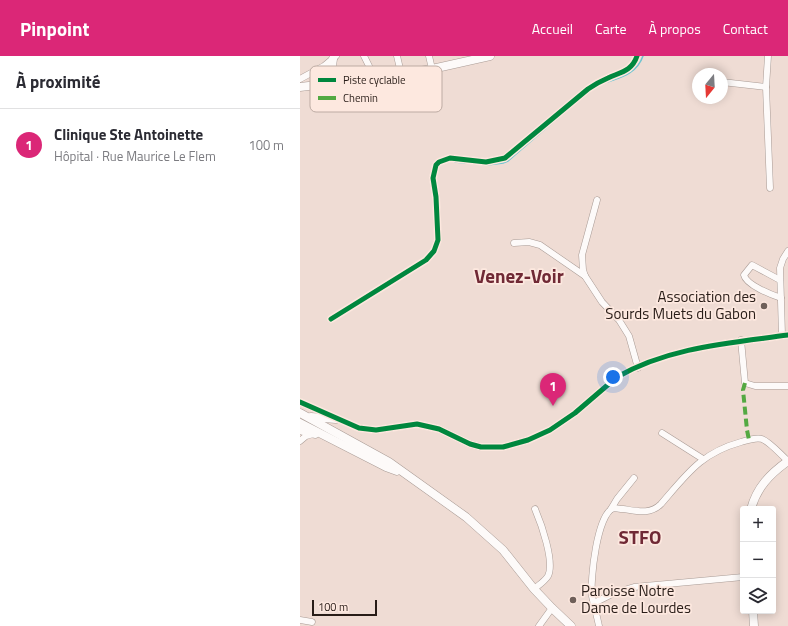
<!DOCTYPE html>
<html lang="fr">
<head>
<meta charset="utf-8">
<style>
	body { margin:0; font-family:"Titillium Web",sans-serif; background:#f7f7f7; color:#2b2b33 }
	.controls { position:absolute; right:12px; bottom:12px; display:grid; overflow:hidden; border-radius:4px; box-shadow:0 2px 10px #0003 }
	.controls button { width:36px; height:36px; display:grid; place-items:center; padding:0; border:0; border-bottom:1px solid #e1e1e2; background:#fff; color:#2b2b33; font:20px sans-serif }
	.compass { position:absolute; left:392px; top:12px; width:36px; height:36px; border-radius:50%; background:#fff; box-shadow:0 2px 10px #0003; rotate:198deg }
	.scale { position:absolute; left:12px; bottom:10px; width:65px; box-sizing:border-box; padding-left:4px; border:2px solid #281c17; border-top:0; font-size:11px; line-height:14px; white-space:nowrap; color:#281c17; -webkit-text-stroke:3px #fde8df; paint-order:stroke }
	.you { position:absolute; left:313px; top:321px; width:14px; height:14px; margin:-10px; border:3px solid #fff; border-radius:50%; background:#1a73e8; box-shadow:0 0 0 6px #1a73e833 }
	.badge { display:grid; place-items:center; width:26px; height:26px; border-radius:50%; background:#db2777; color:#fff; font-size:13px; font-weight:700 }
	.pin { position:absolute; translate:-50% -33px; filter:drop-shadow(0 1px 2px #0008) }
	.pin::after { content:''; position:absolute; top:21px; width:14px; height:12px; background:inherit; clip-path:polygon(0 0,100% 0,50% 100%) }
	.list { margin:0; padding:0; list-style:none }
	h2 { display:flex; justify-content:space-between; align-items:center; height:52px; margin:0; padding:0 16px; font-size:17px }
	h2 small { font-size:13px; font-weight:400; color:#7c7c81 }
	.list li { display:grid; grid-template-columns:26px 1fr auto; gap:12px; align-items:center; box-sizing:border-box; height:72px; padding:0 16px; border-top:1px solid #e1e1e2 }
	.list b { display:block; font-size:15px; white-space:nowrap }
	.list p { margin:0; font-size:13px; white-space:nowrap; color:#7c7c81 }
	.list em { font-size:13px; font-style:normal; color:#7c7c81 }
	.icon { flex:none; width:22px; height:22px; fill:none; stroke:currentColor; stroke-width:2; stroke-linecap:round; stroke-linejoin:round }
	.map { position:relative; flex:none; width:488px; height:570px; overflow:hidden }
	header { display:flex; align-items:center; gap:24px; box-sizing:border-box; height:56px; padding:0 20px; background:#db2777; color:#fff }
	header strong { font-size:19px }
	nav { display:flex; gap:22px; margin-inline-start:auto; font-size:14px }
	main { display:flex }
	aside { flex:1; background:#fff }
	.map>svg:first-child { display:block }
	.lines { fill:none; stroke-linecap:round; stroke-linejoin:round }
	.stream { stroke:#6ec4d0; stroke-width:1.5 }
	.minor-casing { stroke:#a99b95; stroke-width:7 }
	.major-casing { stroke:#a99b95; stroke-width:9 }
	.minor { stroke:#fdfaf9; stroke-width:6 }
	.major { stroke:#fdfaf9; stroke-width:8 }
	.quiet { stroke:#53a942; stroke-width:4; stroke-dasharray:8 4; stroke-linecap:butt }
	.cycleway-casing { stroke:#fde8df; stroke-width:8 }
	.cycleway { stroke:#00873e; stroke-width:5 }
	.poi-dot { fill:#6e5f59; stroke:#fde8df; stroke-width:1.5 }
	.labels { text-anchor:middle; stroke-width:3.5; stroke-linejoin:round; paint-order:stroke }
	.poi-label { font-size:15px; fill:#281c17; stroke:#fde8df; text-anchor:end }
	.district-label { font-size:19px; font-weight:bold; fill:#702935; stroke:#fde8df }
	.key { fill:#fde8df; stroke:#bdaba3; stroke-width:1 }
	.key-label { font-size:11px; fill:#281c17 }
</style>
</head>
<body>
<header>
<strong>Pinpoint</strong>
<nav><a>Accueil</a><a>Carte</a><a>À propos</a><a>Contact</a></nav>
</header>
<main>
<aside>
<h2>À proximité<small></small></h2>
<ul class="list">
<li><span class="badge">1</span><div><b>Clinique Ste Antoinette</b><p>Hôpital · Rue Maurice Le Flem</p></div><em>100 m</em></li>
</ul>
</aside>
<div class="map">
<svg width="488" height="570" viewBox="0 0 488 570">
	<rect width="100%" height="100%" fill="#efdcd4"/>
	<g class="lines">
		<g class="stream">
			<path d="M299,29C317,22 336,20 343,0"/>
			<path d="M155,106L165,107"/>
			<path d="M187,109L203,107L208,105L275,47"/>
		</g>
		<defs>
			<g id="minor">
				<path d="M64,0L75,22"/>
				<path d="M97,0L101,17"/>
				<path d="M129,0L132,13"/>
				<path d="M468,0L466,31L470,132"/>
				<path d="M0,23L24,10L36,0"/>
				<path d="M422,26L466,31"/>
				<path d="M297,144L282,199L283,214L285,220L302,246L319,264L329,280L338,312"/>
				<path d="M214,187L229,186L240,189L285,220"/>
				<path d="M480,224L452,209L444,219C446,229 472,239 481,242"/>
				<path d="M31,263L126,204L134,195L138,184L136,141L133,122L136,109L139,106L150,102L186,106L205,102L288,33C295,28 301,25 308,22C321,16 332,15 337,0"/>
				<path d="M482,279L480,212L483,203L488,195"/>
				<path d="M441,284L445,327L455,330H488"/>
				<path d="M0,346L59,372L76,374L117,368L139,373L170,388L181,391H203L228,384L250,374L275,357L317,321C369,291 430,287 488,279"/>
				<path d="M362,377L403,403"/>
				<path d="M0,385L6,380L13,378"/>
				<path d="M311,453L317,443L334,422"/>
				<path d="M234,533C239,529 245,525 248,520C255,506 241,467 235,453"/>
				<path d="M294,547L314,537L334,531L443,521"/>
				<path d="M0,564L12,566"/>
				<path d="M239,570L252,552"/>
				<path d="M299,570C297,560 294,550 292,540C290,525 297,456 314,452C316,452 320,453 323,453C337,455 350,459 361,448C387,418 401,397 441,386C448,384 456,381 462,383C470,386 481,399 488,405"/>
			</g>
			<g id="major">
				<path d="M33,3C31,14 32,20 42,26"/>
				<path d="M0,31L75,22L132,13L190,0"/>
				<path d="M0,357L89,406L166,461L203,494L234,533L252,552L271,570"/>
				<path d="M11,361L36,363"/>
				<path d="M0,367L86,411L97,415"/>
				<path d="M0,374L15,378"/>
				<path d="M451,453C457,431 470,418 488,405"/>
				<path d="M453,555L454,570"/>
			</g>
		</defs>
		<use href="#minor" class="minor-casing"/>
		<use href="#major" class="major-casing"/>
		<use href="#minor" class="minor"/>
		<use href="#major" class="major"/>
		<path class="quiet" d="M445,327L443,334L447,374L449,384"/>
		<defs>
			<g id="cycleway">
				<path d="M31,263L126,204L134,195L138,184L136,141L133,122L136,109L139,106L150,102L186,106L205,102L288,33C295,28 301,25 308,22C321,16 332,15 337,0"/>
				<path d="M0,346L59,372L76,374L117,368L139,373L170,388L181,391H203L228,384L250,374L275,357L317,321C369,291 430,287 488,279"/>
			</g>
		</defs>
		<use href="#cycleway" class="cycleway-casing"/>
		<use href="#cycleway" class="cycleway"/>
	</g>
	<g class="poi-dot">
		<circle cx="464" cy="250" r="4"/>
		<circle cx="273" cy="544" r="4"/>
	</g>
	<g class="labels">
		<g class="poi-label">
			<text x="456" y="246">Association des<tspan x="456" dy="17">Sourds Muets du Gabon</tspan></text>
			<text x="281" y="540" text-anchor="start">Paroisse Notre<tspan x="281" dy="17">Dame de Lourdes</tspan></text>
		</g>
		<g class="district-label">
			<text x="219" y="227">Venez-Voir</text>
			<text x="340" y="488">STFO</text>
		</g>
	</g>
	<rect x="10" y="10" width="132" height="46" rx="6" class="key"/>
	<rect x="18" y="22" width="18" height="4" fill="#00873e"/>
	<rect x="18" y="40" width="18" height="4" fill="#53a942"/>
	<g class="key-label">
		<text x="43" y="28">Piste cyclable</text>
		<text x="43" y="46">Chemin</text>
	</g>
</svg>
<div class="controls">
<button>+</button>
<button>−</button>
<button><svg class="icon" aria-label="layers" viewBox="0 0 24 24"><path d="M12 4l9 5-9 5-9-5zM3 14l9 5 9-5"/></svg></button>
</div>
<svg class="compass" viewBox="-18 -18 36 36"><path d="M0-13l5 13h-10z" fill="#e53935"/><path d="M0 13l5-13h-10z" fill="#7c7c81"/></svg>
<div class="scale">100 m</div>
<div class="you"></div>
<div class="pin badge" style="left:253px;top:350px">1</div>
</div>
</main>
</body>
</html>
